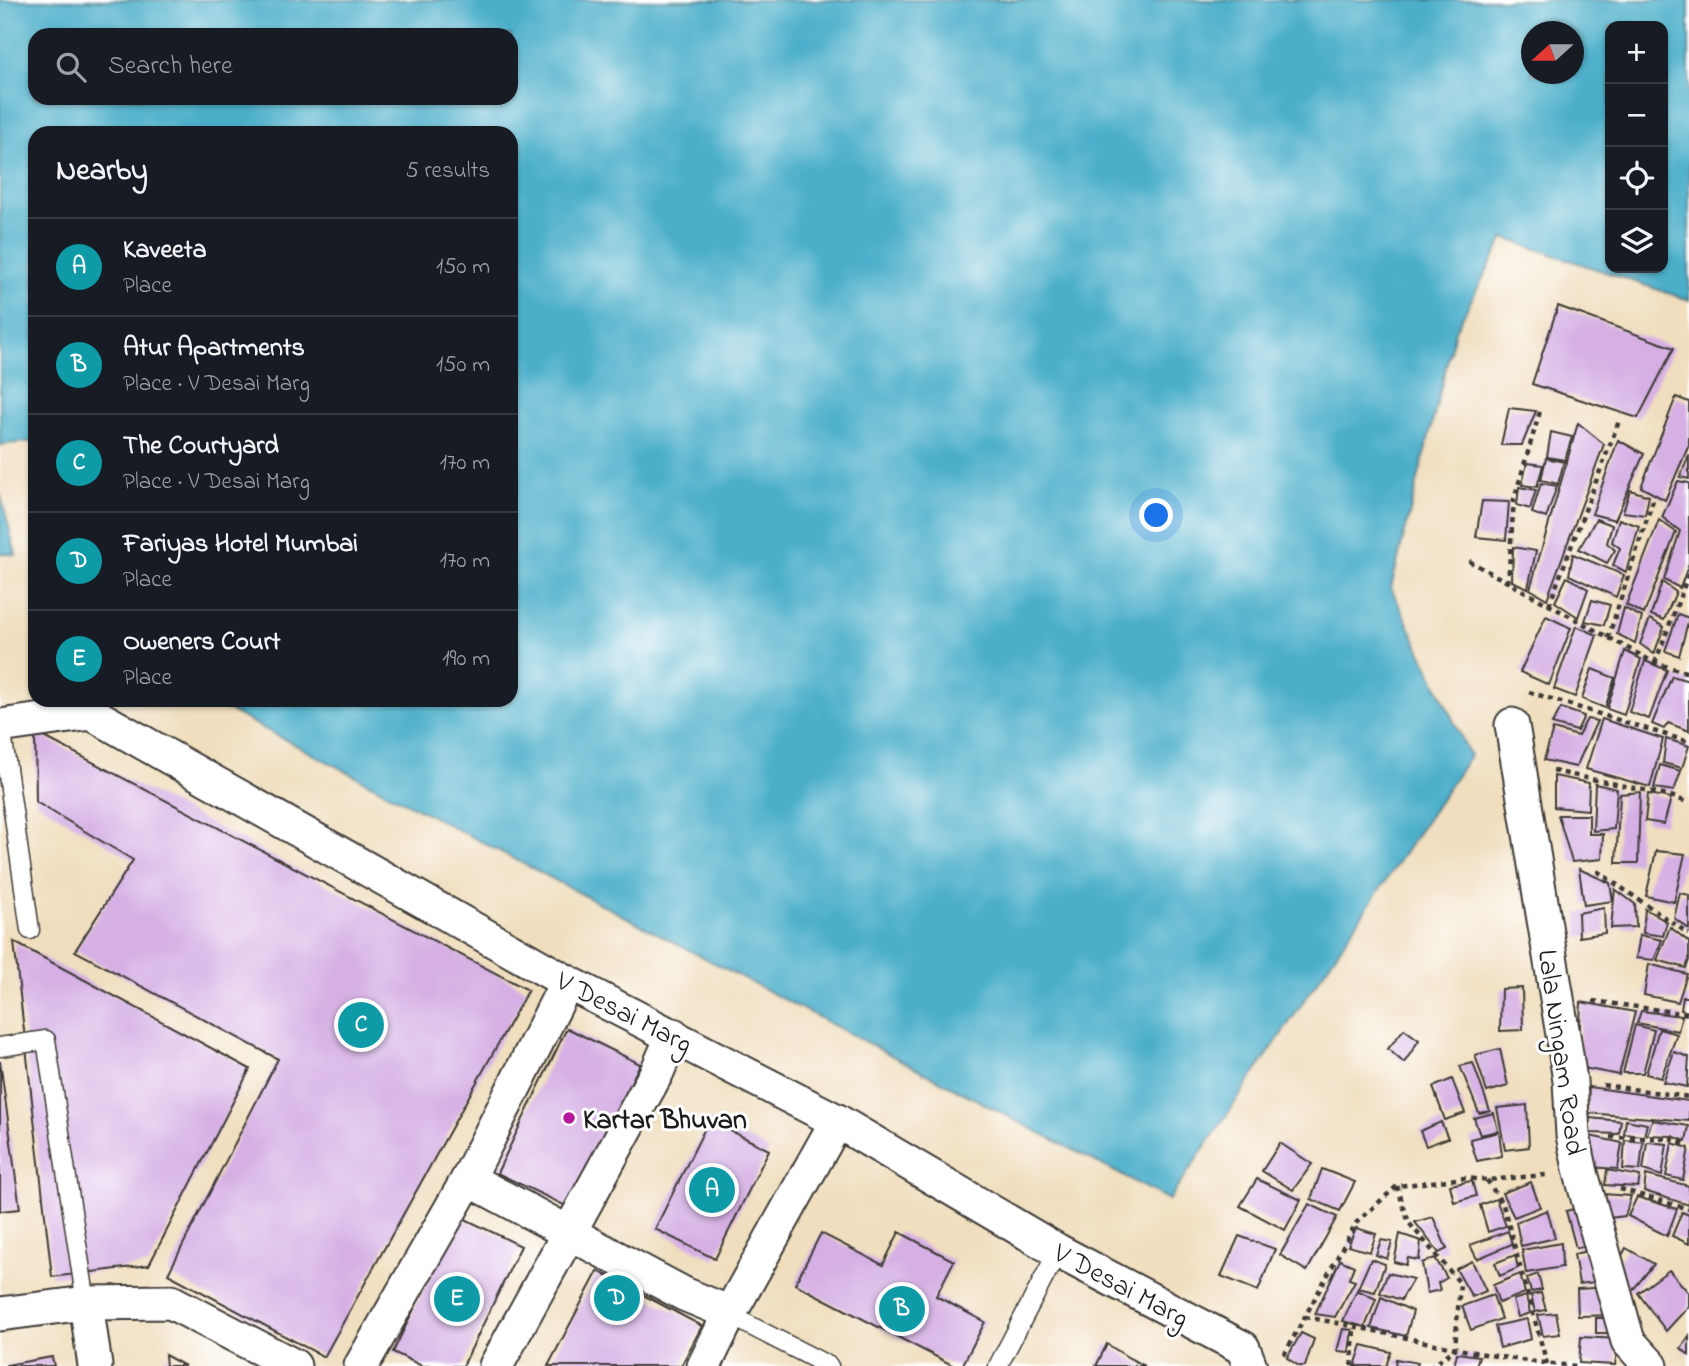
<!DOCTYPE html>
<html lang="en">
<head>
<meta charset="utf-8">
<style>
	body { margin:0; font-family:"Indie Flower",sans-serif; background:#20242c; color:#f1f3f6 }
	.controls { position:absolute; right:21px; top:21px; display:grid; overflow:hidden; border-radius:14px; box-shadow:0 2px 5px #0004 }
	.controls button { width:63px; height:63px; display:grid; place-items:center; padding:0; border:0; border-bottom:2px solid #363941; background:#171b24; color:#f1f3f6; font:35px sans-serif }
	.compass { position:absolute; left:1521px; top:21px; width:63px; height:63px; border-radius:50%; background:#171b24; box-shadow:0 2px 5px #0004; rotate:249deg }
	.you { position:absolute; left:1157px; top:516px; width:24px; height:24px; margin:-18px; border:5px solid #fff; border-radius:50%; background:#1a73e8; box-shadow:0 0 0 10px #1a73e833 }
	.badge { display:grid; place-items:center; width:46px; height:46px; border-radius:50%; background:#ea580c; color:#fff; font-size:23px; font-weight:700 }
	.pin { position:absolute; translate:-50% -50%; border:4px solid #fff; box-shadow:0 2px 7px #0006 }
	.list { margin:0; padding:0; list-style:none }
	h2 { display:flex; justify-content:space-between; align-items:center; height:91px; margin:0; padding:0 28px; font-size:30px }
	h2 small { font-size:23px; font-weight:400; color:#9ea1a6 }
	.list li { display:grid; grid-template-columns:46px 1fr auto; gap:21px; align-items:center; box-sizing:border-box; height:98px; padding:0 28px; border-top:2px solid #363941 }
	.list b { display:block; font-size:26px; white-space:nowrap }
	.list p { margin:0; font-size:23px; white-space:nowrap; color:#9ea1a6 }
	.list em { font-size:23px; font-style:normal; color:#9ea1a6 }
	.icon { flex:none; width:38px; height:38px; fill:none; stroke:currentColor; stroke-width:2; stroke-linecap:round; stroke-linejoin:round }
	.map { position:relative; flex:none; width:1689px; height:1366px; overflow:hidden }
	.search { position:absolute; background:#171b24; box-shadow:0 2px 5px #0004; left:28px; top:28px; width:490px; height:77px; display:flex; align-items:center; gap:18px; box-sizing:border-box; padding:0 24px; border-radius:21px; color:#9ea1a6; font-size:26px }
	.panel { position:absolute; background:#171b24; box-shadow:0 2px 5px #0004; left:28px; top:126px; width:490px; height:581px; border-radius:21px }
	.map>svg:first-child { display:block }
	.water { fill:#4bafca; stroke:#346673; stroke-width:2; fill-rule:evenodd }
	.building { fill:#d6b0e4 }
	.lines { fill:none; stroke-linecap:round; stroke-linejoin:round }
	.service-casing { stroke:#3c3934; stroke-width:21 }
	.minor-casing { stroke:#3c3934; stroke-width:37 }
	.path { stroke:#3c3934; stroke-width:4.5; stroke-dasharray:5 5; stroke-linecap:butt }
	.service { stroke:#fff; stroke-width:18 }
	.minor { stroke:#fff; stroke-width:33 }
	.poi-dot { fill:#b5179e; stroke:#fff; stroke-width:2.5 }
	.labels { text-anchor:middle; stroke-width:6; stroke-linejoin:round; paint-order:stroke }
	.street-label { font-size:28px; fill:#1c1c1c; stroke:#fff }
	.poi-label { font-size:28px; font-weight:bold; fill:#1c1c1c; stroke:#fff; text-anchor:start }
</style>
</head>
<body>
<div class="map">
<svg width="1689" height="1366" viewBox="0 0 1689 1366">
	<rect width="100%" height="100%" fill="#fff"/>
	<filter id="ink" filterUnits="userSpaceOnUse"><feTurbulence type="fractalNoise" baseFrequency=".0143" numOctaves="2"/><feDisplacementMap in="SourceGraphic" scale="14" xChannelSelector="R" yChannelSelector="G"/><feConvolveMatrix kernelMatrix="1 2 1 2 8 2 1 2 1" color-interpolation-filters="sRGB"/></filter>
	<filter id="wash" filterUnits="userSpaceOnUse"><feTurbulence type="fractalNoise" baseFrequency=".00686" numOctaves="4" result="noise"/><feDisplacementMap in="SourceGraphic" scale="28" xChannelSelector="R" yChannelSelector="G"/><feGaussianBlur stdDeviation="1.57" result="paint"/><feColorMatrix in="noise" values="0 0 0 0 0 0 0 0 0 0 0 0 0 0 0 0 0 1.4 0 .05"/><feComposite in="paint" operator="in"/></filter>
	<g filter="url(#wash)">
		<rect width="100%" height="100%" fill="#f0debe"/>
		<g class="water">
			<path d="M0,0H1689V300L1504,238L1455,331L1391,588L1470,756L1169,1200L209,700H511V133H35V441L0,445ZM1610,26H1663V268H1610ZM1532,32H1574V74H1532ZM35,35H511V98H35Z"/>
			<path d="M0,493L16,555L0,553Z"/>
		</g>
		<g id="blocks">
			<g class="building">
				<path d="M1558,306L1674,348L1638,418L1532,384Z"/>
				<path d="M1676,397L1689,402V445L1665,500L1641,487Z"/>
				<path d="M1509,408L1536,411L1522,445H1501Z"/>
				<path d="M1578,423L1604,444L1547,599L1530,589Z"/>
				<path d="M1551,432L1572,437L1565,460L1547,457Z"/>
				<path d="M1618,440L1644,454L1615,520L1592,514Z"/>
				<path d="M1689,455V479L1680,477Z"/>
				<path d="M1546,458L1564,462L1558,484L1541,480Z"/>
				<path d="M1527,463L1543,465L1537,487L1522,485Z"/>
				<path d="M1678,481L1689,483V563L1680,588L1664,580L1680,531L1662,517Z"/>
				<path d="M1541,483L1557,486L1546,518L1532,513Z"/>
				<path d="M1519,487L1536,490L1530,509L1517,505Z"/>
				<path d="M1630,490L1649,496L1645,515L1623,512Z"/>
				<path d="M1482,501L1509,502L1506,540L1476,537Z"/>
				<path d="M1596,519L1612,525L1607,543L1615,550L1607,563L1579,549Z"/>
				<path d="M1619,519L1639,526L1626,572L1613,565L1620,548L1612,542Z"/>
				<path d="M1659,520L1676,532L1644,614L1626,605Z"/>
				<path d="M1513,547L1536,551L1528,588L1512,581Z"/>
				<path d="M1573,554L1624,575L1616,597L1569,575Z"/>
				<path d="M1567,577L1588,589L1578,617L1555,602Z"/>
				<path d="M1662,582L1676,592L1664,620L1651,615Z"/>
				<path d="M1592,600L1610,605L1604,625L1585,621Z"/>
				<path d="M1624,608L1642,617L1635,643L1617,634Z"/>
				<path d="M1678,614L1689,618L1679,656L1665,651Z"/>
				<path d="M1546,616L1571,628L1549,685L1520,672Z"/>
				<path d="M1650,619L1664,627L1654,654L1640,644Z"/>
				<path d="M1576,626L1597,635L1575,697L1554,689Z"/>
				<path d="M1625,651L1641,659L1624,715L1607,709Z"/>
				<path d="M1645,661L1667,670L1649,719L1629,712Z"/>
				<path d="M1592,669L1615,678L1605,708L1582,699Z"/>
				<path d="M1672,676L1689,681V731L1668,723L1664,729L1652,724Z"/>
				<path d="M1561,708L1584,716L1577,731L1552,724Z"/>
				<path d="M1587,719L1597,721L1576,767L1544,760L1553,729L1578,736Z"/>
				<path d="M1602,719L1663,739L1650,787L1586,769Z"/>
				<path d="M35,732L528,990L324,1357L168,1274L278,1059L75,951L133,860L36,802Z"/>
				<path d="M1666,739L1689,746L1682,768L1663,763Z"/>
				<path d="M1660,765L1681,771L1674,791L1654,788Z"/>
				<path d="M1554,776L1589,783L1588,810L1554,807Z"/>
				<path d="M1595,784L1617,789L1614,829L1593,831Z"/>
				<path d="M1640,792L1638,863H1616L1620,794Z"/>
				<path d="M1648,794L1671,798L1664,824L1645,821Z"/>
				<path d="M1558,815H1589V834H1603L1602,859L1572,862Z"/>
				<path d="M1656,851L1685,854L1674,902L1646,896Z"/>
				<path d="M1579,869L1610,883L1613,901L1584,905Z"/>
				<path d="M1615,889L1635,904L1636,927L1611,928Z"/>
				<path d="M1680,893L1689,895V929L1674,918Z"/>
				<path d="M1604,908L1605,933L1579,937L1578,913Z"/>
				<path d="M1645,909L1667,922L1663,936L1643,933Z"/>
				<path d="M1670,927L1689,942V960L1686,968L1657,960Z"/>
				<path d="M1640,935L1662,940L1654,960L1636,958Z"/>
				<path d="M14,942L250,1069L149,1265L52,1277Z"/>
				<path d="M1649,964L1687,974L1678,1002L1644,995Z"/>
				<path d="M1522,988L1523,1030L1500,1031L1501,989Z"/>
				<path d="M1683,997H1689V1012L1681,1010Z"/>
				<path d="M1581,1002L1635,1012L1619,1075L1578,1067Z"/>
				<path d="M1641,1011L1682,1016L1678,1031L1637,1023Z"/>
				<path d="M1635,1025L1654,1030L1643,1073H1623Z"/>
				<path d="M567,1028L640,1064L570,1208L497,1173Z"/>
				<path d="M1404,1029L1419,1040L1404,1063L1388,1049Z"/>
				<path d="M1659,1029L1677,1034L1661,1078L1646,1074Z"/>
				<path d="M1500,1049L1508,1086L1487,1092L1475,1055Z"/>
				<path d="M1674,1052L1689,1057L1687,1087L1663,1082Z"/>
				<path d="M0,1061L20,1209L0,1211Z"/>
				<path d="M1473,1063L1490,1111L1479,1113L1460,1066Z"/>
				<path d="M1452,1079L1465,1113L1445,1120L1433,1087Z"/>
				<path d="M1589,1087L1689,1101V1121L1587,1113Z"/>
				<path d="M1527,1105L1529,1147L1505,1150L1497,1108Z"/>
				<path d="M1494,1113L1498,1131L1480,1135L1474,1118Z"/>
				<path d="M1589,1118L1621,1121L1619,1134L1590,1133Z"/>
				<path d="M709,1120L769,1150L715,1259L655,1229Z"/>
				<path d="M1626,1120L1647,1124L1644,1136L1624,1134Z"/>
				<path d="M1652,1120L1689,1126L1686,1141L1672,1136L1647,1135Z"/>
				<path d="M1441,1122L1448,1138L1426,1146L1420,1131Z"/>
				<path d="M1499,1132L1502,1156L1477,1161L1470,1139Z"/>
				<path d="M1590,1136L1622,1143L1618,1169L1588,1167Z"/>
				<path d="M1625,1140L1643,1142L1640,1170L1623,1169Z"/>
				<path d="M1647,1142L1667,1144L1662,1176L1643,1170Z"/>
				<path d="M1280,1143L1312,1164L1293,1190L1262,1171Z"/>
				<path d="M1672,1143L1689,1148L1683,1180L1666,1176Z"/>
				<path d="M1322,1169L1355,1182L1340,1211L1311,1199Z"/>
				<path d="M1607,1170L1640,1176L1638,1187L1605,1185Z"/>
				<path d="M1646,1175L1689,1186V1205L1644,1191Z"/>
				<path d="M1257,1179L1301,1200L1285,1230L1240,1206Z"/>
				<path d="M1472,1181L1476,1196L1454,1202L1450,1185Z"/>
				<path d="M1531,1182L1540,1207L1514,1217L1502,1193Z"/>
				<path d="M1603,1194L1631,1196L1625,1216L1600,1219Z"/>
				<path d="M1637,1197L1677,1209L1667,1236L1628,1216Z"/>
				<path d="M1496,1199L1506,1226L1488,1232L1480,1205Z"/>
				<path d="M1309,1204L1337,1217L1307,1271L1280,1255Z"/>
				<path d="M1585,1206L1594,1245L1576,1248L1566,1211Z"/>
				<path d="M1547,1210L1555,1238L1521,1246L1516,1222Z"/>
				<path d="M1682,1212L1689,1215V1244L1672,1236Z"/>
				<path d="M459,1216L521,1246L463,1366H422L393,1352Z"/>
				<path d="M1433,1217L1447,1249L1439,1253L1415,1222Z"/>
				<path d="M1356,1228L1376,1234L1370,1252L1348,1246Z"/>
				<path d="M1508,1231L1512,1244L1477,1259L1470,1245Z"/>
				<path d="M899,1232L954,1261L936,1296L985,1322L962,1366H954L795,1284L821,1233L883,1265Z"/>
				<path d="M1400,1234L1421,1241L1419,1260L1408,1258L1406,1265L1394,1262Z"/>
				<path d="M1239,1236L1275,1249L1258,1291L1221,1276Z"/>
				<path d="M1381,1240L1392,1242L1387,1259L1376,1255Z"/>
				<path d="M1561,1243L1562,1267L1526,1273L1522,1250Z"/>
				<path d="M1626,1248L1654,1264L1632,1291L1613,1272Z"/>
				<path d="M1596,1249L1603,1281L1579,1284L1574,1254Z"/>
				<path d="M1515,1255L1518,1268L1500,1276L1495,1263Z"/>
				<path d="M1435,1258L1447,1278L1438,1283L1440,1290L1427,1293L1422,1263Z"/>
				<path d="M1371,1259L1385,1264L1375,1292L1358,1288Z"/>
				<path d="M1340,1260L1354,1266L1349,1279L1355,1281L1335,1317L1315,1314Z"/>
				<path d="M1472,1261L1486,1291L1472,1297L1456,1269Z"/>
				<path d="M1669,1270L1689,1293V1306L1666,1331L1638,1293Z"/>
				<path d="M598,1271L702,1326L681,1366H548Z"/>
				<path d="M1388,1273L1413,1279L1401,1300L1380,1293Z"/>
				<path d="M1520,1274L1525,1293L1499,1303L1493,1285Z"/>
				<path d="M1538,1274L1542,1290L1531,1292L1527,1278Z"/>
				<path d="M1610,1287L1617,1315L1578,1316L1577,1289Z"/>
				<path d="M1357,1290L1376,1299L1365,1327L1343,1321Z"/>
				<path d="M1541,1293L1546,1310L1535,1312L1531,1295Z"/>
				<path d="M1493,1295L1501,1319L1471,1330L1462,1306Z"/>
				<path d="M1526,1296L1530,1313L1518,1317L1513,1300Z"/>
				<path d="M1381,1297L1413,1311L1406,1336L1371,1328Z"/>
				<path d="M1556,1313L1560,1334L1543,1336L1538,1315Z"/>
				<path d="M1596,1318H1619L1623,1333H1596Z"/>
				<path d="M1527,1319L1531,1339L1500,1348L1495,1326Z"/>
				<path d="M1343,1329L1352,1330L1349,1352L1337,1351Z"/>
				<path d="M1301,1333L1314,1339L1305,1366H1299L1287,1358Z"/>
				<path d="M1689,1336V1355L1681,1348Z"/>
				<path d="M1581,1337L1619,1339L1615,1365L1579,1363Z"/>
				<path d="M1107,1344L1129,1358L1145,1366H1096Z"/>
				<path d="M1362,1345L1391,1352L1386,1366H1355Z"/>
				<path d="M1457,1353L1479,1356L1476,1366H1454Z"/>
				<path d="M165,1355L185,1366H166Z"/>
				<path d="M52,1357L54,1366H6V1365Z"/>
				<path d="M1396,1359L1418,1363L1417,1366H1395Z"/>
			</g>
		</g>
	</g>
	<g filter="url(#ink)">
		<use href="#blocks" fill-opacity="0" stroke="#3c3934" stroke-width="2"/>
		<g class="lines">
			<defs>
				<g id="service">
					<path d="M1,726L30,930"/>
					<path d="M0,1047L46,1040L86,1303"/>
					<path d="M730,1313L747,1324L829,1366"/>
					<path d="M998,1366L1058,1251"/>
				</g>
				<g id="minor">
					<path d="M1512,725L1564,1041L1570,1081L1573,1135L1581,1173L1628,1341L1651,1366"/>
					<path d="M0,726L91,713L567,982L837,1121L1058,1251L1243,1348L1250,1366"/>
					<path d="M468,1179L684,1294L730,1313"/>
					<path d="M86,1303L95,1366"/>
					<path d="M0,1314L86,1303L171,1302L294,1366"/>
					<path d="M361,1366L468,1179L567,982"/>
					<path d="M496,1366L657,1072L673,1035"/>
					<path d="M704,1366L730,1313L837,1121"/>
				</g>
			</defs>
			<use href="#service" class="service-casing"/>
			<use href="#minor" class="minor-casing"/>
			<g class="path">
				<path d="M1469,561L1655,663L1689,673"/>
				<path d="M1508,583L1514,499L1541,408"/>
				<path d="M1549,605L1619,421"/>
				<path d="M1608,638L1654,497"/>
				<path d="M1655,663L1689,573"/>
				<path d="M1529,692L1689,742"/>
				<path d="M1553,771L1668,795L1689,803"/>
				<path d="M1597,871L1689,934"/>
				<path d="M1593,1001L1689,1014"/>
				<path d="M1603,1085L1689,1097"/>
				<path d="M1610,1137L1670,1139L1689,1145"/>
				<path d="M1487,1180L1503,1205L1547,1364"/>
				<path d="M1397,1186L1409,1223L1460,1283L1455,1349L1432,1366"/>
				<path d="M1620,1189L1689,1209"/>
				<path d="M1305,1317C1397,1333 1487,1361 1580,1366"/>
				<path d="M1284,1355L1356,1223L1397,1186L1465,1178L1487,1180L1546,1175"/>
				<path d="M1352,1366L1354,1328"/>
			</g>
			<use href="#service" class="service"/>
			<use href="#minor" class="minor"/>
		</g>
	</g>
	<circle class="poi-dot" cx="569" cy="1118" r="7"/>
	<g class="labels">
		<g class="street-label">
			<text transform="translate(625 1011) rotate(27)" y="10">V Desai Marg</text>
			<text transform="translate(1563 1052) rotate(82)" y="10">Lala Ningam Road</text>
			<text transform="translate(1122 1284) rotate(28)" y="10">V Desai Marg</text>
		</g>
		<g class="poi-label">
			<text x="583" y="1128">Kartar Bhuvan</text>
		</g>
	</g>
</svg>
<div class="controls">
<button>+</button>
<button>−</button>
<button><svg class="icon" aria-label="locate" viewBox="0 0 24 24"><circle cx="12" cy="12" r="6"/><path d="M12 2v4M12 18v4M2 12h4M18 12h4"/></svg></button>
<button><svg class="icon" aria-label="layers" viewBox="0 0 24 24"><path d="M12 4l9 5-9 5-9-5zM3 14l9 5 9-5"/></svg></button>
</div>
<svg class="compass" viewBox="-18 -18 36 36"><path d="M0-13l5 13h-10z" fill="#e53935"/><path d="M0 13l5-13h-10z" fill="#9ea1a6"/></svg>
<div class="you"></div>
<div class="pin badge" style="left:712px;top:1190px;background:#0f9aa8">A</div>
<div class="pin badge" style="left:902px;top:1309px;background:#0f9aa8">B</div>
<div class="pin badge" style="left:361px;top:1025px;background:#0f9aa8">C</div>
<div class="pin badge" style="left:617px;top:1298px;background:#0f9aa8">D</div>
<div class="pin badge" style="left:457px;top:1299px;background:#0f9aa8">E</div>
<div class="search"><svg class="icon" aria-label="search" viewBox="0 0 24 24"><circle cx="10" cy="10" r="6"/><path d="M15 15l6 6"/></svg>Search here</div>
<section class="panel">
<h2>Nearby<small>5 results</small></h2>
<ul class="list">
<li><span class="badge" style="background:#0f9aa8">A</span><div><b>Kaveeta</b><p>Place</p></div><em>150 m</em></li>
<li><span class="badge" style="background:#0f9aa8">B</span><div><b>Atur Apartments</b><p>Place · V Desai Marg</p></div><em>150 m</em></li>
<li><span class="badge" style="background:#0f9aa8">C</span><div><b>The Courtyard</b><p>Place · V Desai Marg</p></div><em>170 m</em></li>
<li><span class="badge" style="background:#0f9aa8">D</span><div><b>Fariyas Hotel Mumbai</b><p>Place</p></div><em>170 m</em></li>
<li><span class="badge" style="background:#0f9aa8">E</span><div><b>Oweners Court</b><p>Place</p></div><em>190 m</em></li>
</ul>
</section>
</div>
</body>
</html>
